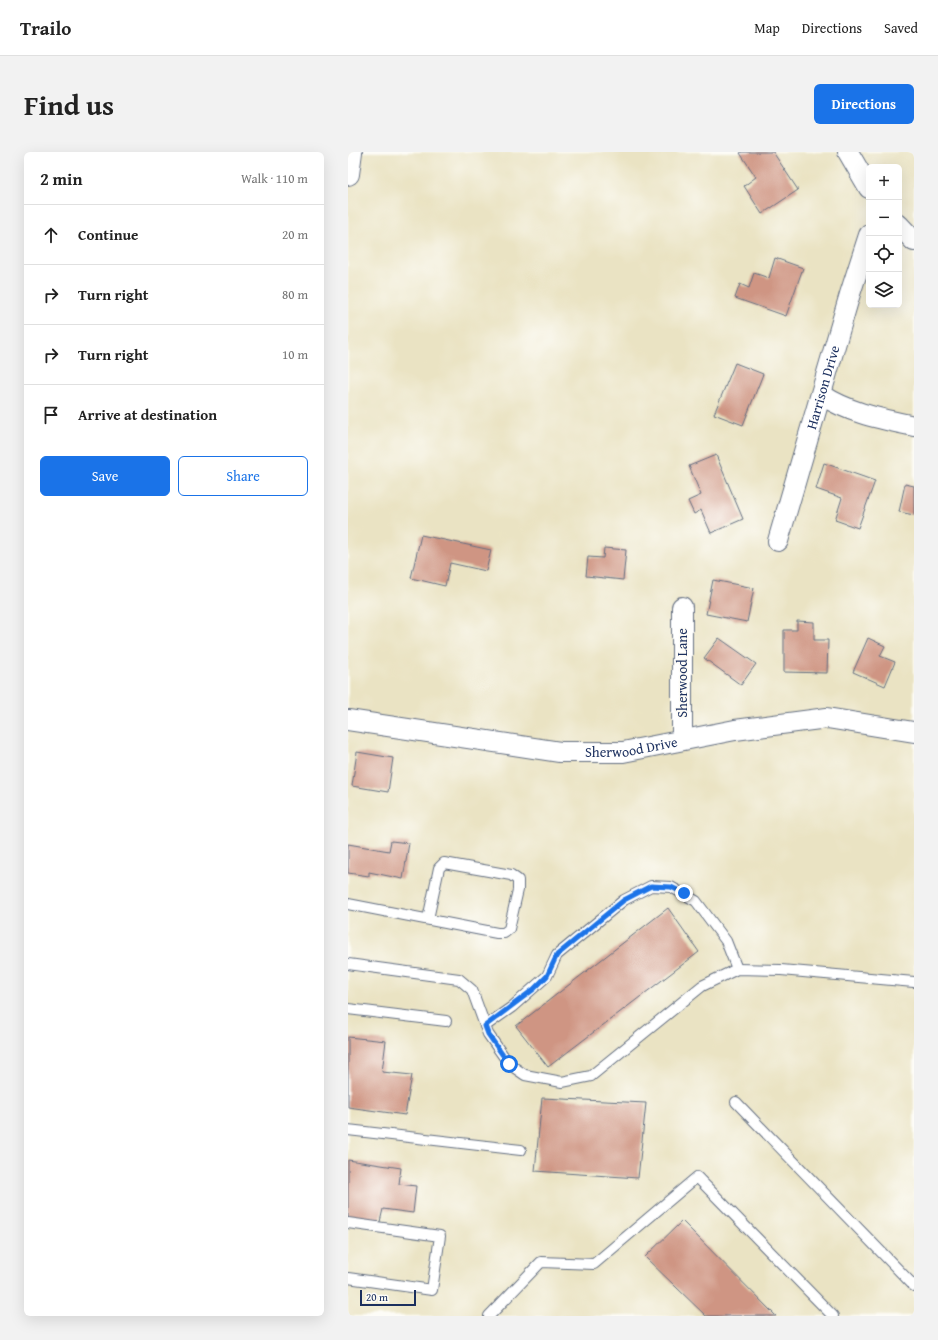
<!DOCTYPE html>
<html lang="en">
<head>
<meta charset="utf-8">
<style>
	body { margin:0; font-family:"Gentium Book Plus",serif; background:#f2f2f2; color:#222 }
	.controls { position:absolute; right:12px; top:12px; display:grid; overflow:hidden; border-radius:6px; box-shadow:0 4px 16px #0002 }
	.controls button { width:36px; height:36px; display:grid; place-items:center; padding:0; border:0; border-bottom:1px solid #e0e0e0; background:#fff; color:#222; font:20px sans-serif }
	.scale { position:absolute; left:12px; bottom:10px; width:56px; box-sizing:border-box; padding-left:4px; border:2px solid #1b2f5e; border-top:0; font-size:11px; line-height:14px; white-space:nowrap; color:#1b2f5e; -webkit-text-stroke:3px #fdfcf7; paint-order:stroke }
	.stop { position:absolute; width:12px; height:12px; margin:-9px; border:3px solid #1a73e8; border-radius:50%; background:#fff }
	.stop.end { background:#1a73e8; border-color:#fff; box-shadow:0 1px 4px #0008 }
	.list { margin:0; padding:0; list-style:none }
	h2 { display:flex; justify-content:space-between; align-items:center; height:52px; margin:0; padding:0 16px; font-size:17px }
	h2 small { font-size:13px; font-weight:400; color:#767676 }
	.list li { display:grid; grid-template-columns:26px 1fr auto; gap:12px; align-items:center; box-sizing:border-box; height:60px; padding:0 16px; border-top:1px solid #e0e0e0 }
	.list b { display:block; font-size:15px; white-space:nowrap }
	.list em { font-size:13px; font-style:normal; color:#767676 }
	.actions { display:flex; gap:8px; padding:12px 16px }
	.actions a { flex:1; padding:9px 0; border:1px solid #1a73e8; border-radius:6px; text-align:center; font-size:14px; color:#1a73e8 }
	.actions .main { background:#1a73e8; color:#fff }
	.icon { flex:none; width:22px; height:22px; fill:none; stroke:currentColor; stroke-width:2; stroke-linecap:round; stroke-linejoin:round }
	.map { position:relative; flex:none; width:566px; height:1164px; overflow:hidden; border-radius:6px }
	header { display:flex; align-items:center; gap:24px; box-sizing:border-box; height:56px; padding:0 20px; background:#fff; border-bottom:1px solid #e0e0e0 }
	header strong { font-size:19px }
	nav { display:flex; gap:22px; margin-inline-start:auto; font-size:14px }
	.intro { display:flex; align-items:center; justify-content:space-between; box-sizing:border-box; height:96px; padding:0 24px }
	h1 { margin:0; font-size:28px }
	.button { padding:10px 18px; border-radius:6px; background:#1a73e8; color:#fff; font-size:14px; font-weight:700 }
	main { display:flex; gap:24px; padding:0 24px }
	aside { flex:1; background:#fff; border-radius:6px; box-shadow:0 4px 16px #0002 }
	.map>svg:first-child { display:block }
	.building { fill:#cf9583 }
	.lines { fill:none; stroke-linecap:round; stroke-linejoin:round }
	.lane-casing { stroke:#636e81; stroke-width:12 }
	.street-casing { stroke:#636e81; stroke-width:22 }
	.highway-casing { stroke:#636e81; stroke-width:24 }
	.lane { stroke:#fff; stroke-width:10 }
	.street { stroke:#fff; stroke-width:20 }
	.highway { stroke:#fff; stroke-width:22 }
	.route { stroke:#1a73e8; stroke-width:5 }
	.labels { text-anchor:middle; stroke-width:3; stroke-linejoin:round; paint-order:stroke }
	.street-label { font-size:14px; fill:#1b2f5e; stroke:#fdfcf7 }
</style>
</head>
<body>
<header>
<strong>Trailo</strong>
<nav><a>Map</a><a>Directions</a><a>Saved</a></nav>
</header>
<div class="intro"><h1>Find us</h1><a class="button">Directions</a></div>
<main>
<aside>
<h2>2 min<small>Walk · 110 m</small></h2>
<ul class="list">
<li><svg class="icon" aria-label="ahead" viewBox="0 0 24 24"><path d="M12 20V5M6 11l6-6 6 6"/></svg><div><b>Continue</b></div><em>20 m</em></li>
<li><svg class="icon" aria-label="right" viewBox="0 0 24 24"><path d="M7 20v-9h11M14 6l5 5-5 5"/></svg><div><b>Turn right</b></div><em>80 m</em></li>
<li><svg class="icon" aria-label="right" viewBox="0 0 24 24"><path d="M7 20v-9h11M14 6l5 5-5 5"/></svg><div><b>Turn right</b></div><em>10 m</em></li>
<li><svg class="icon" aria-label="arrive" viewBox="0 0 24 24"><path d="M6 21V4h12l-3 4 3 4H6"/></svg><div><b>Arrive at destination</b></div></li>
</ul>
<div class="actions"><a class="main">Save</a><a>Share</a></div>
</aside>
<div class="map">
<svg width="566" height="1164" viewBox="0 0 566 1164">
	<rect width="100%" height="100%" fill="#fdfcf7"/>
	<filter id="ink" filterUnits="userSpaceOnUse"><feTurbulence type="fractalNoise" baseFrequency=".025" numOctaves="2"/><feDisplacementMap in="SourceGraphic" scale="8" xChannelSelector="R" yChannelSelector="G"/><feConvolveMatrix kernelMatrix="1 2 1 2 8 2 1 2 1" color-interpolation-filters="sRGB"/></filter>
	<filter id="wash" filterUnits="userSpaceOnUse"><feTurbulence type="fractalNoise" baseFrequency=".012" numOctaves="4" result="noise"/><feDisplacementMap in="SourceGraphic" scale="16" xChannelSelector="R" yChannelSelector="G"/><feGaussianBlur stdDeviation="0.9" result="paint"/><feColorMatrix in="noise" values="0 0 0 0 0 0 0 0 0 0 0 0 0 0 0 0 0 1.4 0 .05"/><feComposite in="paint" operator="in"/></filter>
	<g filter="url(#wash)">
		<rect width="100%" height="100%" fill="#eae3c3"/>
		<g id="blocks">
			<g class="building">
				<path d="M394,0H425L450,38L414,62L396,34L408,25L392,1Z"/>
				<path d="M427,106L455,116L438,164L387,146L392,132L401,136L406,121L421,126Z"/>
				<path d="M387,211L415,222L395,273L366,262Z"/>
				<path d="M368,303L395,367L363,381L353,358L346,362L340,349L353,343L341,314Z"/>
				<path d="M476,311L527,329L510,376L487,368L494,346L468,337Z"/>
				<path d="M557,332L566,334V363L551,360Z"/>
				<path d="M73,383L143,398L138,419L102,411L97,434L63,426Z"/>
				<path d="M256,396L278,398L275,428L238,424L240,405L255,406Z"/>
				<path d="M365,428L406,436L399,470L358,462Z"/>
				<path d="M449,469L466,470V488H480L479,521L436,520V478H449Z"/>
				<path d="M371,486L408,512L393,533L356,506Z"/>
				<path d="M520,486L537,494L532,504L547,510L537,534L505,520Z"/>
				<path d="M9,600L45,606L40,640L4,634Z"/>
				<path d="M43,689L61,691L55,727L21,720V724L0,721V692L41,699Z"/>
				<path d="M320,756L351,800L200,915L168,874Z"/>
				<path d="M0,885L38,889L34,920L64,923L57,963L0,955Z"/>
				<path d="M194,946L298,951L290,1026L187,1019Z"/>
				<path d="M0,1008L53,1016L51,1032L68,1034L65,1061L35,1057L31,1074L0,1068Z"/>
				<path d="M334,1069L428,1164H358L297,1105Z"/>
			</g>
		</g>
	</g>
	<g filter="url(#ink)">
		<use href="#blocks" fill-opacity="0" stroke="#636e81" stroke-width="1"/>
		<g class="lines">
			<defs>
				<g id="lane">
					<path d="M0,752L149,781H156L161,777L170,738V728L163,723L96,711L91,716L80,767"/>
					<path d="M0,812L111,827L124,838L140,882L161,912L177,923L214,930L243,924L354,834L389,817L433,818L566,830"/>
					<path d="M0,857L98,869"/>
					<path d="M137,874L164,855L199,824L209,803L220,794L276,748L303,734L323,735L348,749L378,789L389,817"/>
					<path d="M388,950L566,1134"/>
					<path d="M0,978L173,998"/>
					<path d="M0,1071L92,1084L84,1138L0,1126"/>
					<path d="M141,1164L193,1110L246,1112L349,1025L485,1164"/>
				</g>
				<g id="street">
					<path d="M500,0L521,36"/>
					<path d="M551,73L566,89"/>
					<path d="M474,243C501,261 534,267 566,274"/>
					<path id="s1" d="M430,389L502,142L521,83"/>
					<path d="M334,455V588"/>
					<path id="s2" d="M0,568L212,600H275L387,578L479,566L566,580"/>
				</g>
				<path id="highway" d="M0,22L3,0"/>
			</defs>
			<use href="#lane" class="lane-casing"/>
			<use href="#street" class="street-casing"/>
			<use href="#highway" class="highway-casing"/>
			<use href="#lane" class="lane"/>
			<use href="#street" class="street"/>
			<use href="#highway" class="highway"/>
		</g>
	</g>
	<g class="lines" filter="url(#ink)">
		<path class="route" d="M161,912L140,882L137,874L186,837L199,824L209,803L276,748L303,734L323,735L336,741"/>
	</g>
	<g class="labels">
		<g class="street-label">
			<text dy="5" stroke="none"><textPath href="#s1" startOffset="160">Harrison Drive</textPath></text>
			<text transform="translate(334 521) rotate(-90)" y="5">Sherwood Lane</text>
			<text dy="5" stroke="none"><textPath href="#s2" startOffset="286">Sherwood Drive</textPath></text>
		</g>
	</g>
</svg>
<div class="controls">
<button>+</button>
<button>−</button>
<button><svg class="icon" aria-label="locate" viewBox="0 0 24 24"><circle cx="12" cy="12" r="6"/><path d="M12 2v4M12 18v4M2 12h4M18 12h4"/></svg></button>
<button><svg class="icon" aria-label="layers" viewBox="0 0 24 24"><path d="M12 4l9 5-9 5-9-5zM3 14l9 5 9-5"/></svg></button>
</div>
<div class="scale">20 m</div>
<div class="stop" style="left:161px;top:912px"></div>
<div class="stop end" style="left:336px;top:741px"></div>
</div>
</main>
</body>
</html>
